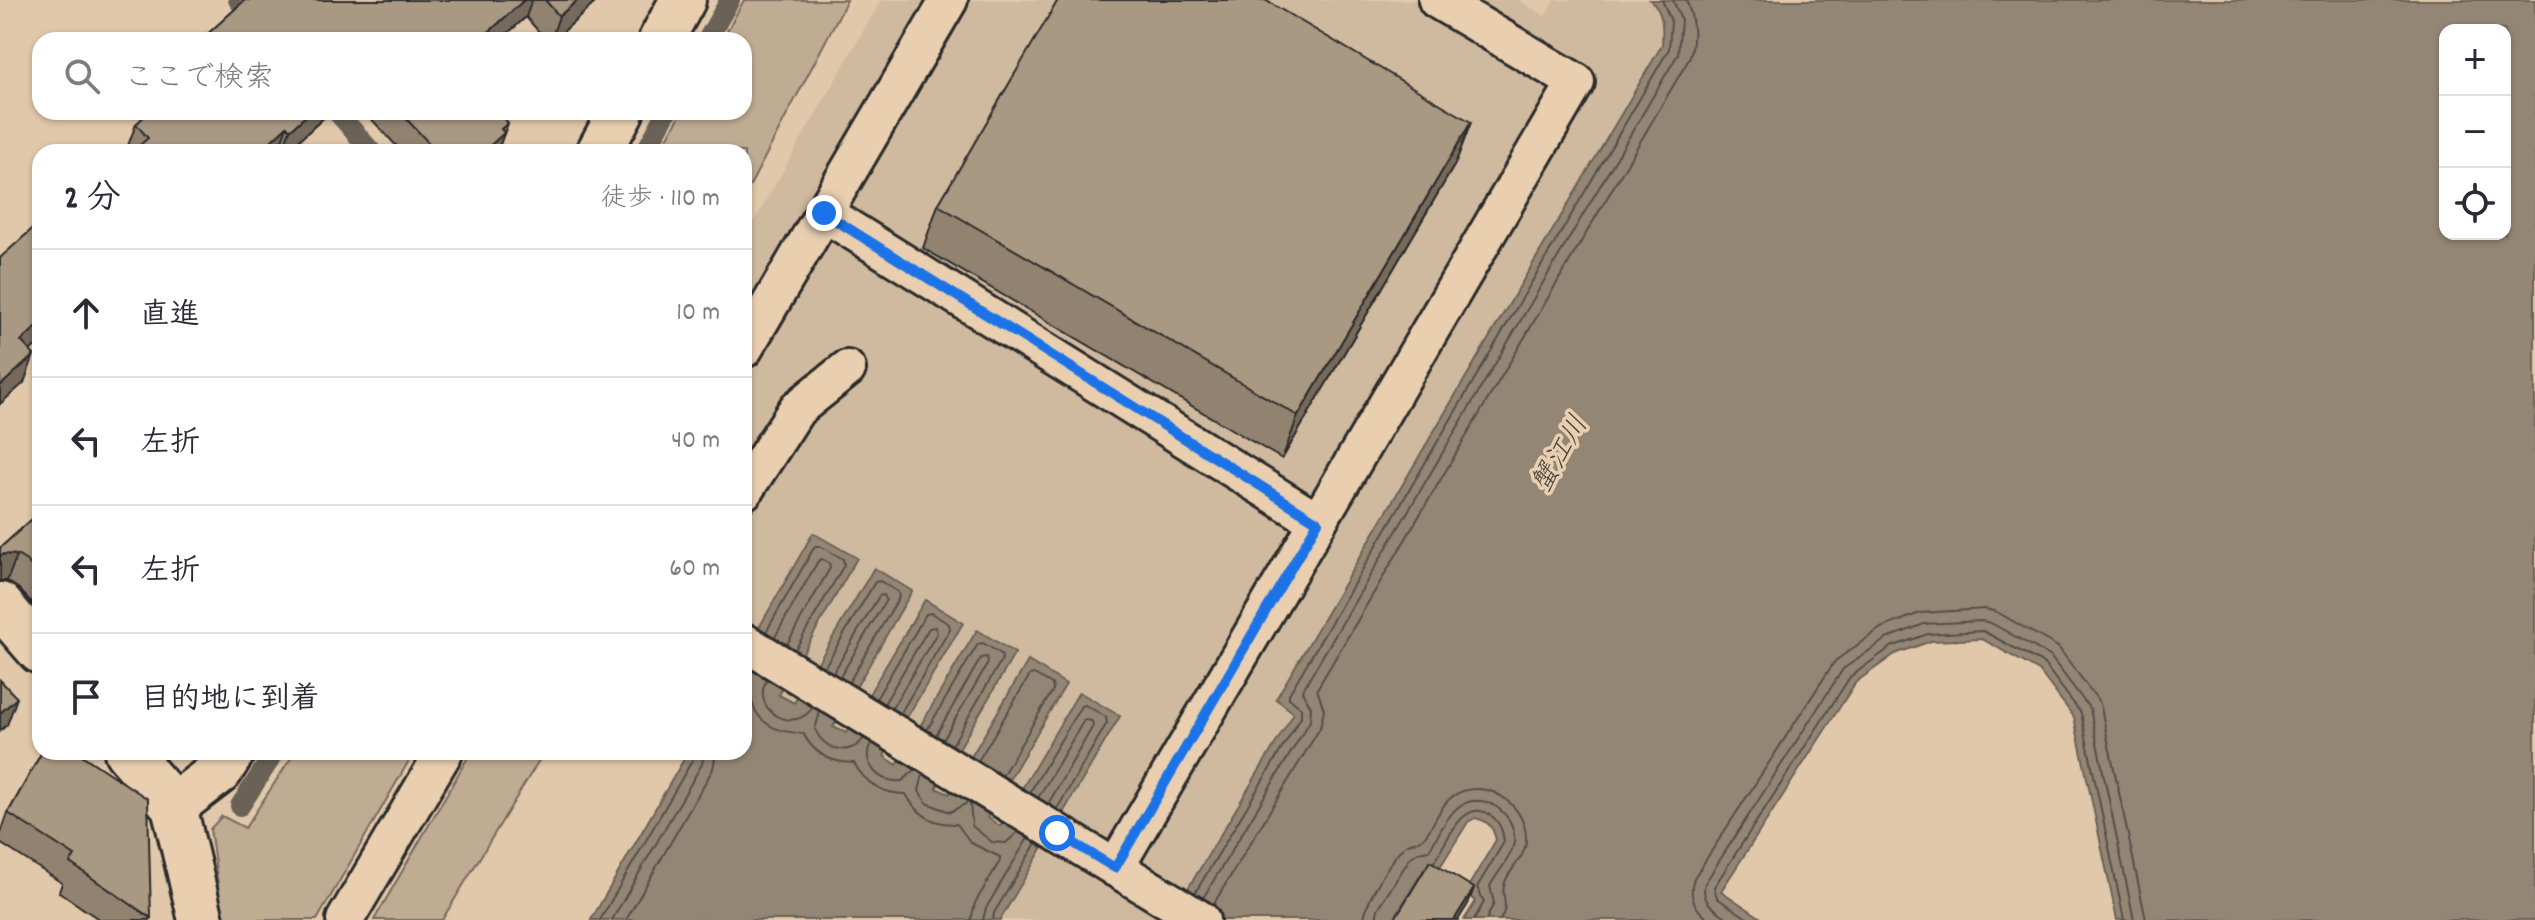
<!DOCTYPE html>
<html lang="ja">
<head>
<meta charset="utf-8">
<style>
	body { margin:0; font-family:Dekko,"Klee One",sans-serif; background:#f7f7f7; color:#2b2b33 }
	.controls { position:absolute; right:24px; top:24px; display:grid; overflow:hidden; border-radius:16px; box-shadow:0 2px 6px #0004 }
	.controls button { width:72px; height:72px; display:grid; place-items:center; padding:0; border:0; border-bottom:2px solid #e1e1e2; background:#fff; color:#2b2b33; font:40px sans-serif }
	.stop { position:absolute; width:24px; height:24px; margin:-18px; border:6px solid #1a73e8; border-radius:50%; background:#fff }
	.stop.end { background:#1a73e8; border-color:#fff; box-shadow:0 2px 8px #0008 }
	.list { margin:0; padding:0; list-style:none }
	h2 { display:flex; justify-content:space-between; align-items:center; height:104px; margin:0; padding:0 32px; font-size:34px }
	h2 small { font-size:26px; font-weight:400; color:#7c7c81 }
	.list li { display:grid; grid-template-columns:52px 1fr auto; gap:24px; align-items:center; box-sizing:border-box; height:128px; padding:0 32px; border-top:2px solid #e1e1e2 }
	.list b { display:block; font-size:30px; white-space:nowrap }
	.list em { font-size:26px; font-style:normal; color:#7c7c81 }
	.icon { flex:none; width:44px; height:44px; fill:none; stroke:currentColor; stroke-width:2; stroke-linecap:round; stroke-linejoin:round }
	.map { position:relative; flex:none; width:2535px; height:920px; overflow:hidden }
	.search { position:absolute; background:#fff; box-shadow:0 2px 6px #0004; left:32px; top:32px; width:720px; height:88px; display:flex; align-items:center; gap:20px; box-sizing:border-box; padding:0 28px; border-radius:24px; color:#7c7c81; font-size:30px }
	.panel { position:absolute; background:#fff; box-shadow:0 2px 6px #0004; left:32px; top:144px; width:720px; height:616px; border-radius:24px }
	.map>svg:first-child { display:block }
	.built { fill:#d0ba9f }
	.green { fill:#c0ab93; stroke:#766b5f; stroke-width:2 }
	.water { fill:#948675; stroke:#6a6257; stroke-width:2; fill-rule:evenodd }
	.lines { fill:none; stroke-linecap:round; stroke-linejoin:round }
	.shore { stroke:#554f49; stroke-width:2 }
	.stream { stroke:#6a6257; stroke-width:20 }
	.lane-casing { stroke:#2b2b2b; stroke-width:42 }
	.street-casing { stroke:#2b2b2b; stroke-width:50 }
	.lane { stroke:#e9cfb0; stroke-width:36 }
	.street { stroke:#e9cfb0; stroke-width:44 }
	.wall { fill:#918370; stroke:#2b2b2b; stroke-width:2 }
	.shaded-wall { fill:#766a5b; stroke:#2b2b2b; stroke-width:2 }
	.building { fill:#a99882; stroke:#2b2b2b; stroke-width:2 }
	.route { stroke:#1a73e8; stroke-width:10 }
	.labels { text-anchor:middle; stroke-width:7; stroke-linejoin:round; paint-order:stroke }
	.water-label { font-size:28px; font-style:italic; fill:#45423e; stroke:#e9cfb0 }
</style>
</head>
<body>
<div class="map">
<svg width="2535" height="920" viewBox="0 0 2535 920">
	<rect width="100%" height="100%" fill="#e1c8ab"/>
	<filter id="ink" filterUnits="userSpaceOnUse"><feTurbulence type="fractalNoise" baseFrequency=".0125" numOctaves="2"/><feDisplacementMap in="SourceGraphic" scale="16" xChannelSelector="R" yChannelSelector="G"/><feConvolveMatrix kernelMatrix="1 2 1 2 8 2 1 2 1" color-interpolation-filters="sRGB"/></filter>
	<g filter="url(#ink)">
		<path class="built" d="M881,0H1519L1545,16L1555,0H1650L1655,3L1663,22L1662,45L1277,698L1294,713L1169,920H1000L1120,716L1079,692L1001,826L987,817L1066,684L1028,662L949,795L935,788L1015,653L977,630L897,765L884,757L963,623L846,734L832,727L912,591L794,704L779,695L857,559L744,654V239Z"/>
		<g class="green">
			<path d="M744,0H847L744,197V152H659L682,112H744V40H722Z"/>
			<path d="M295,752H414L317,920H223L210,829L222,816L245,828Z"/>
			<path d="M471,752H544L442,920H374Z"/>
		</g>
		<g class="water">
			<path d="M1650,0H2535V920H2117L2074,717L2039,671L1982,639L1931,641L1895,654L1856,682L1721,891L1764,920H1464L1476,901L1465,892L1496,840C1493,827 1489,821 1475,818L1468,822L1435,875L1424,869L1393,920H1169L1294,713L1276,699L1662,45C1663,28 1664,12 1650,0ZM2445,30H2505V234H2445Z"/>
			<path d="M813,533L857,558L779,695L794,703L874,568L912,591L833,727L846,733L925,600L963,623L884,756L897,765L977,630L1015,653L936,788L949,794L1028,661L1066,684L987,817L1000,826L1079,692L1120,716L1000,920H591L688,752H744V654Z"/>
		</g>
		<g class="lines">
			<g class="shore">
				<path d="M766,632L815,546H820L843,559L844,565L795,650"/>
				<path d="M775,637L818,561L822,559L829,563L830,568L787,644"/>
				<path d="M824,668L875,582L880,581L898,592L899,597L849,682"/>
				<path d="M833,673L879,596L884,595L886,600L840,677"/>
				<path d="M744,679L751,681C747,716 769,733 803,733C813,753 830,763 854,763C865,783 882,794 906,794C917,815 933,825 957,824L971,843L1000,857V861L975,903L971,920"/>
				<path d="M767,679C749,710 794,736 813,707"/>
				<path d="M876,699L926,614L931,613L949,624L950,629L900,714"/>
				<path d="M884,704L929,628L935,627L937,633L892,708"/>
				<path d="M820,712L815,729C823,750 850,758 864,738"/>
				<path d="M927,730L978,644L983,643L1001,654L1002,659L952,745"/>
				<path d="M936,735L981,658L987,657L988,663L943,740"/>
				<path d="M871,743C860,764 880,784 902,781L915,770"/>
				<path d="M978,761L1030,675L1034,674L1052,684L1053,690L1002,776"/>
				<path d="M923,774L919,791L927,803L950,812L969,802"/>
				<path d="M1030,792L1081,706L1085,705L1106,717L1107,723L1057,809"/>
				<path d="M1038,798L1084,720L1092,721L1093,726L1048,804"/>
				<path d="M970,803L972,826L992,842L1006,843L1018,832"/>
				<path d="M1434,862C1446,844 1463,796 1490,815C1500,821 1503,831 1504,842L1477,887L1484,902L1474,920"/>
				<path d="M1195,893L1301,717V708L1289,698V694L1669,49L1671,21L1662,0"/>
				<path d="M1203,898L1310,721L1311,707L1302,691L1678,54L1681,20L1673,0"/>
				<path d="M1213,905L1320,728L1324,710L1317,689L1689,59C1696,40 1694,18 1686,0"/>
				<path d="M600,920L693,759L694,752"/>
				<path d="M612,920L702,764L704,752"/>
				<path d="M626,920L713,769L716,752"/>
				<path d="M983,920L986,908L1028,838"/>
				<path d="M993,920L994,913L1036,843"/>
				<path d="M1364,920C1365,903 1391,857 1405,846C1410,842 1417,842 1422,839C1430,833 1436,816 1442,808C1458,783 1490,784 1510,803C1520,813 1527,827 1526,842C1525,859 1508,869 1504,885C1501,898 1510,903 1500,920"/>
				<path d="M1376,920L1378,909L1410,858L1418,852L1429,850C1438,837 1445,818 1457,808C1481,788 1517,813 1514,841C1513,856 1497,873 1490,886L1494,903L1486,920"/>
				<path d="M1710,920C1694,909 1688,896 1694,878L1835,661L1881,628L1920,613L1985,609L1997,612L2058,647L2100,703L2146,920"/>
				<path d="M1731,920C1716,910 1700,903 1705,883L1843,669L1886,639L1924,624L1982,621L1991,623L2050,656L2090,709L2134,920"/>
				<path d="M1750,920L1717,898L1714,887L1850,677L1891,647L1928,634L1983,631L2044,664L2081,713L2124,920"/>
			</g>
			<g class="stream">
				<path d="M238,0L273,40"/>
				<path d="M707,40L730,0"/>
				<path d="M337,112L372,152"/>
				<path d="M645,152L667,112"/>
				<path d="M240,806L275,752"/>
			</g>
			<defs>
				<g id="lane">
					<path d="M824,213L1318,522"/>
					<path d="M744,349L949,0"/>
					<path d="M744,491L797,409L847,369"/>
					<path d="M744,642L1201,920"/>
					<path d="M1115,868L1576,82L1437,0"/>
					<path d="M345,920L444,752"/>
				</g>
				<g id="street">
					<path d="M661,40L683,0"/>
					<path d="M599,152L621,112"/>
					<path d="M0,605L40,651"/>
					<path d="M127,752L174,806L201,920"/>
					<path d="M174,806L220,771L232,752"/>
				</g>
			</defs>
			<use href="#lane" class="lane-casing"/>
			<use href="#street" class="street-casing"/>
			<use href="#lane" class="lane"/>
			<use href="#street" class="street"/>
		</g>
		<g class="wall">
			<path d="M245,0H598L554,40H546L526,17L500,40H201Z"/>
			<path d="M149,112H330L286,152H127L126,151L136,124Z"/>
			<path d="M365,112H498L508,123L497,152H402Z"/>
			<path d="M1471,122L1455,164L1282,459L923,248L938,205Z"/>
			<path d="M40,512V596L32,603L19,589L7,581H0V548Z"/>
			<path d="M42,752L151,918L150,920H100L59,892L62,883L0,843V836L8,813Z"/>
		</g>
		<g class="shaded-wall">
			<path d="M524,0H532L526,17L500,40H480Z"/>
			<path d="M578,0H598L554,40H551L559,16Z"/>
			<path d="M310,112H330L286,152H282L290,130Z"/>
			<path d="M1471,122L1455,164L1282,459L1298,416Z"/>
			<path d="M508,123L497,152H483L501,129Z"/>
			<path d="M287,126L278,152H259Z"/>
			<path d="M40,324V342L11,368L21,341Z"/>
			<path d="M34,355L24,383L0,404V386Z"/>
			<path d="M4,554L17,555L7,581H0V556Z"/>
			<path d="M40,580V596L32,603Z"/>
			<path d="M17,698L7,725L0,731V713Z"/>
			<path d="M1474,888L1468,904L1458,920H1454Z"/>
		</g>
		<g class="building">
			<path d="M245,0H524L480,40H201Z"/>
			<path d="M545,0H578L559,16Z"/>
			<path d="M1058,0H1265L1471,122L1298,416L938,205Z"/>
			<path d="M149,112H310L290,130L287,126L259,152H132L148,138L136,124Z"/>
			<path d="M400,112H498L508,123L501,129L504,133L483,152H437Z"/>
			<path d="M40,222V324L21,341L34,355L0,386V258Z"/>
			<path d="M40,512V576L28,562L17,555L4,554L0,556V548Z"/>
			<path d="M0,680L17,698L0,713Z"/>
			<path d="M42,752H77L148,799L151,918L70,863L75,856L8,813Z"/>
			<path d="M1430,861L1474,888L1454,920H1394Z"/>
		</g>
	</g>
	<g class="lines" filter="url(#ink)">
		<path class="route" d="M824,213L1318,522L1115,868L1057,833"/>
	</g>
	<g class="labels">
		<g class="water-label">
			<text transform="translate(1558 453) rotate(-60)" y="10">蟹江川</text>
		</g>
	</g>
</svg>
<div class="controls">
<button>+</button>
<button>−</button>
<button><svg class="icon" aria-label="locate" viewBox="0 0 24 24"><circle cx="12" cy="12" r="6"/><path d="M12 2v4M12 18v4M2 12h4M18 12h4"/></svg></button>
</div>
<div class="stop" style="left:1057px;top:833px"></div>
<div class="stop end" style="left:824px;top:213px"></div>
<div class="search"><svg class="icon" aria-label="search" viewBox="0 0 24 24"><circle cx="10" cy="10" r="6"/><path d="M15 15l6 6"/></svg>ここで検索</div>
<section class="panel">
<h2>2 分<small>徒歩 · 110 m</small></h2>
<ul class="list">
<li><svg class="icon" aria-label="ahead" viewBox="0 0 24 24"><path d="M12 20V5M6 11l6-6 6 6"/></svg><div><b>直進</b></div><em>10 m</em></li>
<li><svg class="icon" aria-label="left" viewBox="0 0 24 24"><path d="M17 20v-9H6M10 6l-5 5 5 5"/></svg><div><b>左折</b></div><em>40 m</em></li>
<li><svg class="icon" aria-label="left" viewBox="0 0 24 24"><path d="M17 20v-9H6M10 6l-5 5 5 5"/></svg><div><b>左折</b></div><em>60 m</em></li>
<li><svg class="icon" aria-label="arrive" viewBox="0 0 24 24"><path d="M6 21V4h12l-3 4 3 4H6"/></svg><div><b>目的地に到着</b></div></li>
</ul>
</section>
</div>
</body>
</html>
